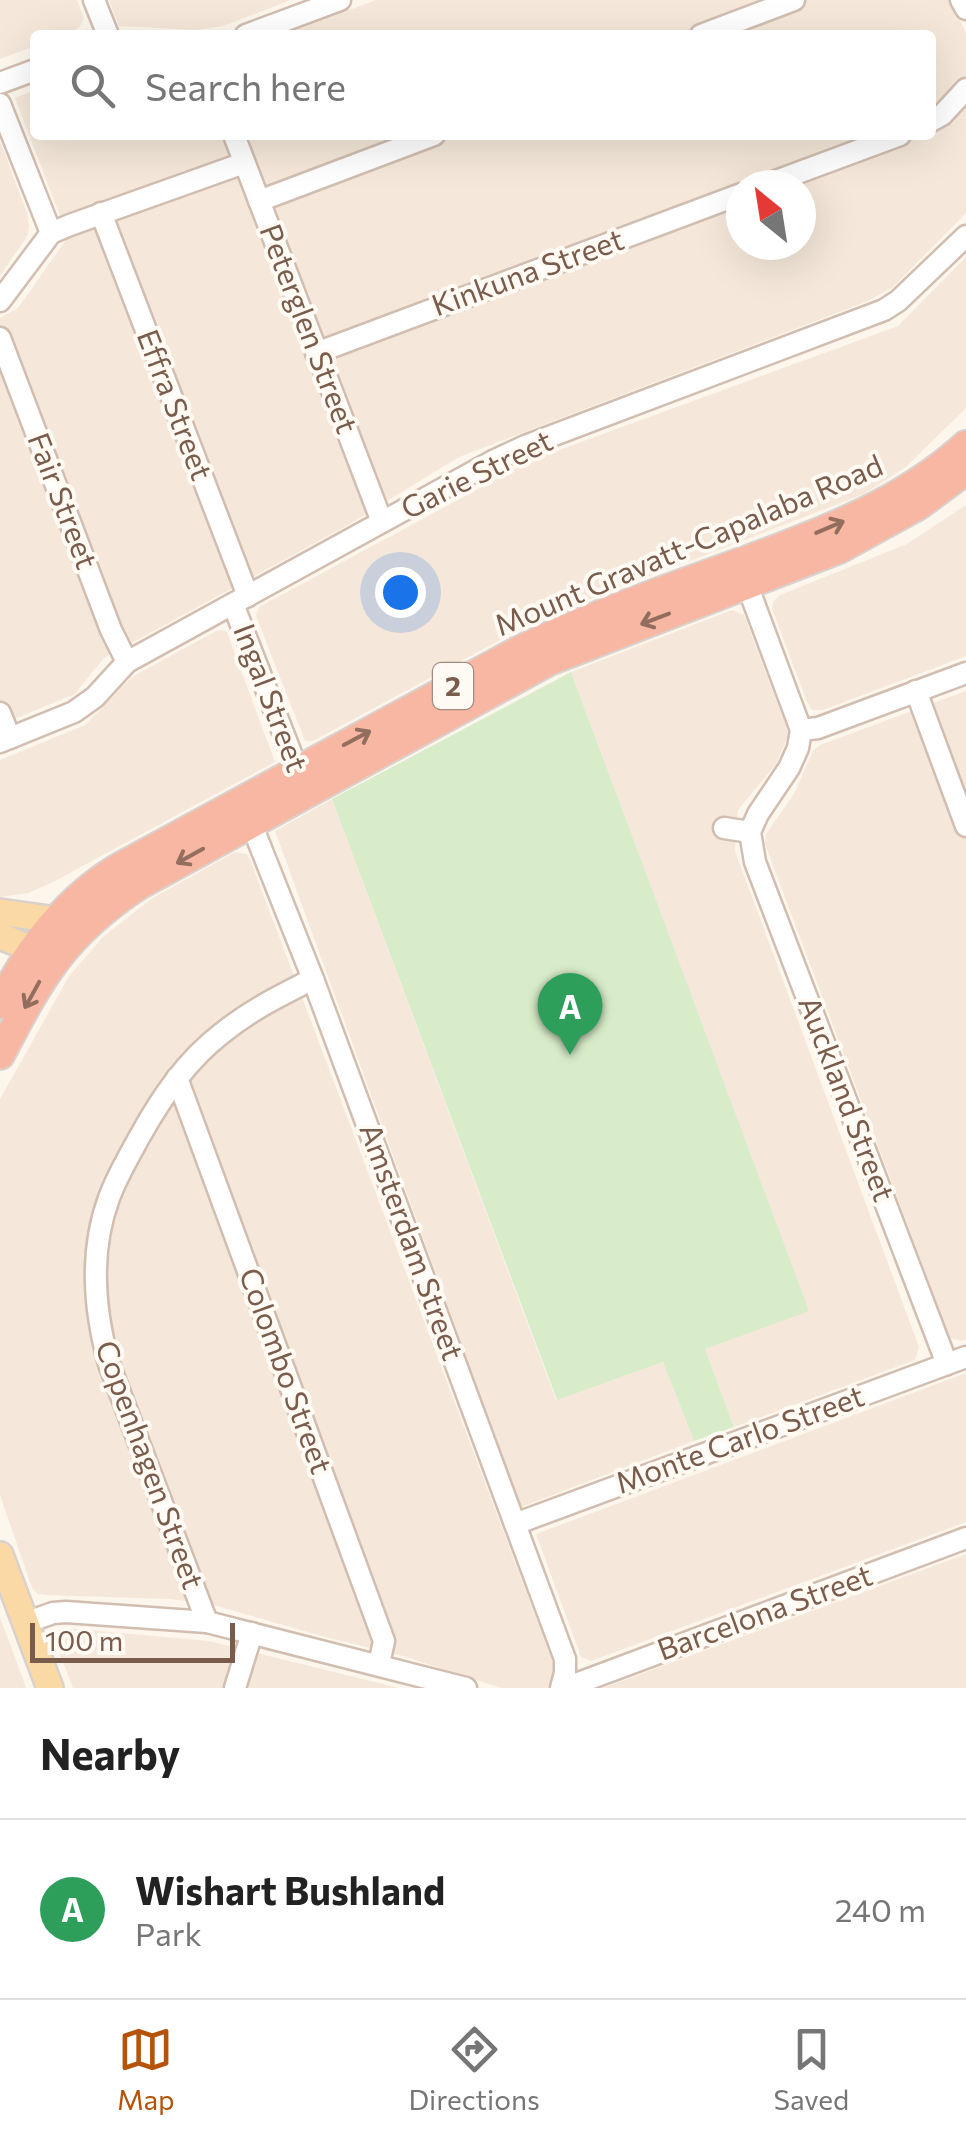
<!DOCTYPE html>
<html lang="en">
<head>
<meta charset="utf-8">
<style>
	body { margin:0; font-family:Commissioner,sans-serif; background:#f6f6f6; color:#222 }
	.compass { position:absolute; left:726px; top:170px; width:90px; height:90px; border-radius:50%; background:#fff; box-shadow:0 10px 40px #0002; rotate:330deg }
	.scale { position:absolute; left:30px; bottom:25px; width:205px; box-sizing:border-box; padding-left:10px; border:5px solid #7a5c4d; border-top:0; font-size:28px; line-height:35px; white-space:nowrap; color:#7a5c4d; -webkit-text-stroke:8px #fffaf3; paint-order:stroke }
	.you { position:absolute; left:400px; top:592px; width:35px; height:35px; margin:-25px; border:8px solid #fff; border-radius:50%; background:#1a73e8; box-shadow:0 0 0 15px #1a73e833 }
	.badge { display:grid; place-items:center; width:65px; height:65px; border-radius:50%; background:#b45309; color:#fff; font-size:32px; font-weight:700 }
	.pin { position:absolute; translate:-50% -82px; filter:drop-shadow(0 2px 5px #0008) }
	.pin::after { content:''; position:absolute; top:52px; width:35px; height:30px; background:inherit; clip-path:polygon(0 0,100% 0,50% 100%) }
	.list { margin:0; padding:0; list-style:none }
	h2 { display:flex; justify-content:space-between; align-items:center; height:130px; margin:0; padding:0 40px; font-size:42px }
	h2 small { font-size:32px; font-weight:400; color:#767676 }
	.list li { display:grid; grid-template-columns:65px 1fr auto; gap:30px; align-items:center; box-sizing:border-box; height:180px; padding:0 40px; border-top:2px solid #e0e0e0 }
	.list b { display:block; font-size:38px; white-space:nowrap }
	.list p { margin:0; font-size:32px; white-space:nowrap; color:#767676 }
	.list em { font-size:32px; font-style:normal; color:#767676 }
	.icon { flex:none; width:55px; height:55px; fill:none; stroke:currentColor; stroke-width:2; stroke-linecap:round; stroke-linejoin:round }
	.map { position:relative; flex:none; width:966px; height:1688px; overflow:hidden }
	.search { position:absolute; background:#fff; box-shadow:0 10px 40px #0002; left:30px; right:30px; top:30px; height:110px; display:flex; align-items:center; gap:25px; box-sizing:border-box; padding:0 35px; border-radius:10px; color:#767676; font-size:38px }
	.sheet { height:310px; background:#fff }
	nav { display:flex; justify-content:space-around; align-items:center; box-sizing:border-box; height:140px; border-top:2px solid #e0e0e0; background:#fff; font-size:28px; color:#767676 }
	nav a { display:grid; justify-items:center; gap:5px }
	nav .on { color:#b45309 }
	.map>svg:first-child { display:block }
	.residential { fill:#f5e8da; fill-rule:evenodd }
	.green { fill:#d8ecc9 }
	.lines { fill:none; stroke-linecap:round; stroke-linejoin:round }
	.minor-casing { stroke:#d1beb0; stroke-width:25 }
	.major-casing { stroke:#dad1cd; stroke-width:30 }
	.highway-casing { stroke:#dad1cd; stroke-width:32 }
	.minor { stroke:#fff; stroke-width:20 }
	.major { stroke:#fbd9a5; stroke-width:25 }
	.highway { stroke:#f7b7a3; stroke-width:28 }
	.oneway { stroke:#936e5e }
	.labels { text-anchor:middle; stroke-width:8; stroke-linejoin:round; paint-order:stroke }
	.shield { fill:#fffaf3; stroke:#a28b7f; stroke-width:2.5 }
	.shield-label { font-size:28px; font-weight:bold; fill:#7a5c4d }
	.street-label { font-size:30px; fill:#7a5c4d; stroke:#fffaf3 }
</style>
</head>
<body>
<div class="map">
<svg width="966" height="1688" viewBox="0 0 966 1688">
	<rect width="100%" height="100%" fill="#fdf6ec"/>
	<g class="residential">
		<path d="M0,0H77L84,18L80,26L73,32L64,35H35V46L0,59Z"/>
		<path d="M109,0H291L223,26L196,30L119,26Z"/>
		<path d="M376,0H950L966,33V213L893,287L868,301L459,457L348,525L104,658L75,694L0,725V318L18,308L68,237L15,98L35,90V135H931V35H282ZM741,185H801V245H741Z"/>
		<path d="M0,141L27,213L29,225L28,235L0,276Z"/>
		<path d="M966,257V408L906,467L864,494L541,618L313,741H305L256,616L259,607L532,460L898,326Z"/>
		<path d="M966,505V656L823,710H812L807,702L772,609L773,602L780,595L907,544Z"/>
		<path d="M732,610L744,615L789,734L776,764L738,810L735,851L919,1347L915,1360L734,1427L705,1349L808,1310L571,672Z"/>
		<path d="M222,630L227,632L275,762L55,881L28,893L0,897V760L85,725L132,677L216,631Z"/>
		<path d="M966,691V1339L962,1341L950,1338L765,844L766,834L794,794L813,751L820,745Z"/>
		<path d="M332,799L556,1400L663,1362L694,1441L521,1507L275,831Z"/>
		<path d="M235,852L247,854L251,862L553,1663L552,1682L547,1688H501L403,1656L325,1637L210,1604L169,1599L46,1595L38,1594L32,1588L0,1495V1099L69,976L103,937L151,899Z"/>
		<path d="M966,1373V1522L591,1661L581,1657L536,1534Z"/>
		<path d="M966,1554V1688H603Z"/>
		<path d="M0,1618L16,1660L26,1688H0Z"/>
		<path d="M64,1628L209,1641L399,1688H73L53,1636L57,1631Z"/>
	</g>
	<path class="green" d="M571,672L809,1311L705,1349L734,1427L694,1441L663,1362L557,1400L332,799Z"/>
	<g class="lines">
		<defs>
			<g id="minor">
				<path d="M94,0L108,35"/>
				<path d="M961,0L966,9"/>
				<path d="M246,35L340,0"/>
				<path d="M701,35L794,0"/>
				<path d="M0,83L35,70"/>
				<path d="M0,104L51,233"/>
				<path d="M931,121L942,115L966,89"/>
				<path d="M234,135L382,522"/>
				<path d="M765,185L900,135"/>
				<path d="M259,201L434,135"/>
				<path d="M101,213L248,596"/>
				<path d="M0,301L51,233L70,225L244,163"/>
				<path d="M0,338L111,630L127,662"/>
				<path d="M316,353L741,194"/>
				<path d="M742,571L801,730L798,748L789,768L758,814L750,832L755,862L947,1364"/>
				<path d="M233,604L303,784"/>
				<path d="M916,691L966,826"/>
				<path d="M0,713L10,738"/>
				<path d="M801,730L818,728L966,673"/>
				<path d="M0,742L74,712L95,697L127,662L495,460L525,446L884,310L898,301L966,236"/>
				<path d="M247,813L313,979L565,1659V1673L561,1688"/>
				<path d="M724,828L750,832"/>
				<path d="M177,1078L384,1641L379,1664"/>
				<path d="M515,1524L966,1357"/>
				<path d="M207,1622L109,1364C94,1310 89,1252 109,1198C117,1176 129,1156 140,1136C161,1098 186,1061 221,1034C249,1011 281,995 313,979"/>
				<path d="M25,1623L53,1613L66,1612L207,1622L466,1688"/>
				<path d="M235,1688L252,1633"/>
				<path d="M565,1688L966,1538"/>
			</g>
			<g id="major">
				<path d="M0,912L56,920"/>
				<path d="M0,936L32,949L51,945"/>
				<path d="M0,1555L50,1688"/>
			</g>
			<g id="highway">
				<path d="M0,1004C29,949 66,899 120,867L520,650C594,614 673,587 750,559C826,531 905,501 966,445"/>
				<path d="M0,1055C41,977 63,935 139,885L549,661L839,549L919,505L966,470"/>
			</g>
		</defs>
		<use href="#minor" class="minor-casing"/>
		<use href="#major" class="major-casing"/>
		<use href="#highway" class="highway-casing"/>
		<use href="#minor" class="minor"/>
		<use href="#major" class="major"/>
		<use href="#highway" class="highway"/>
	</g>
	<defs><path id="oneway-shaft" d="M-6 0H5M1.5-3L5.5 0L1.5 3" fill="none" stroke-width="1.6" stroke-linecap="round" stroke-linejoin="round" transform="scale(2.5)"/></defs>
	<g class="oneway">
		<use href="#oneway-shaft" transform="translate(830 527) rotate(-23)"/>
		<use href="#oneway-shaft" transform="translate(655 619) rotate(159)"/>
		<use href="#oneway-shaft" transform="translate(357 738) rotate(-28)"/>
		<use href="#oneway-shaft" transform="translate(190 856) rotate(151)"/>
		<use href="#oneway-shaft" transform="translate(32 995) rotate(119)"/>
	</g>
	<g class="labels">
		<rect class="shield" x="433" y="663" width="40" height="46" rx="8"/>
		<g class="shield-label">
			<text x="453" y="696">2</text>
		</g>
		<g class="street-label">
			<text transform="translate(528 273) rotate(-20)" y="10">Kinkuna Street</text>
			<text transform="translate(308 329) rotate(69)" y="10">Peterglen Street</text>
			<text transform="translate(174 405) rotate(69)" y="10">Effra Street</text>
			<text transform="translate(477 475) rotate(-26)" y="10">Garie Street</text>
			<text transform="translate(62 501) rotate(69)" y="10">Fair Street</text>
			<text transform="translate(689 546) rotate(-23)" y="10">Mount Gravatt-Capalaba Road</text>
			<text transform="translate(270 698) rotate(69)" y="10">Ingal Street</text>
			<text transform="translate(846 1099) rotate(69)" y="10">Auckland Street</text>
			<text transform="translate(411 1242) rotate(70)" y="10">Amsterdam Street</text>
			<text transform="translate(285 1371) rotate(70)" y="10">Colombo Street</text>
			<text transform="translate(740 1440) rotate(-20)" y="10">Monte Carlo Street</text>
			<text transform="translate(149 1465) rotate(70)" y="10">Copenhagen Street</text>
			<text transform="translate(765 1613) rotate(-20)" y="10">Barcelona Street</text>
		</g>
	</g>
</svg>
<svg class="compass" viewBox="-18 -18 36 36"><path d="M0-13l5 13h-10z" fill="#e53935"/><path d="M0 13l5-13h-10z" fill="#767676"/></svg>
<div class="scale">100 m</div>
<div class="you"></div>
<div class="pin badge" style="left:570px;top:1055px;background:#2e9e5b">A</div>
<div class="search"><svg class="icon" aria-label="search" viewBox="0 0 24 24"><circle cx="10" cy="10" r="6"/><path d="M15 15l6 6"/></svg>Search here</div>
</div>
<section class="sheet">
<h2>Nearby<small></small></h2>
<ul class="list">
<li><span class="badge" style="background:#2e9e5b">A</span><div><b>Wishart Bushland</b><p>Park</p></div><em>240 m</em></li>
</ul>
</section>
<nav>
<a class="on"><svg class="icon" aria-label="map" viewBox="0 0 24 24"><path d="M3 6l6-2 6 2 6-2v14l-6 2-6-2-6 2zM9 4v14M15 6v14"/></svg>Map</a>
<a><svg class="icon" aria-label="directions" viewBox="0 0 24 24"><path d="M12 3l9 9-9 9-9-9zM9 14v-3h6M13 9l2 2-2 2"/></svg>Directions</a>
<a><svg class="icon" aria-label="saved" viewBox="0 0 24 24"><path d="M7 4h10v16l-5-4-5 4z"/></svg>Saved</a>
</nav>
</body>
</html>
